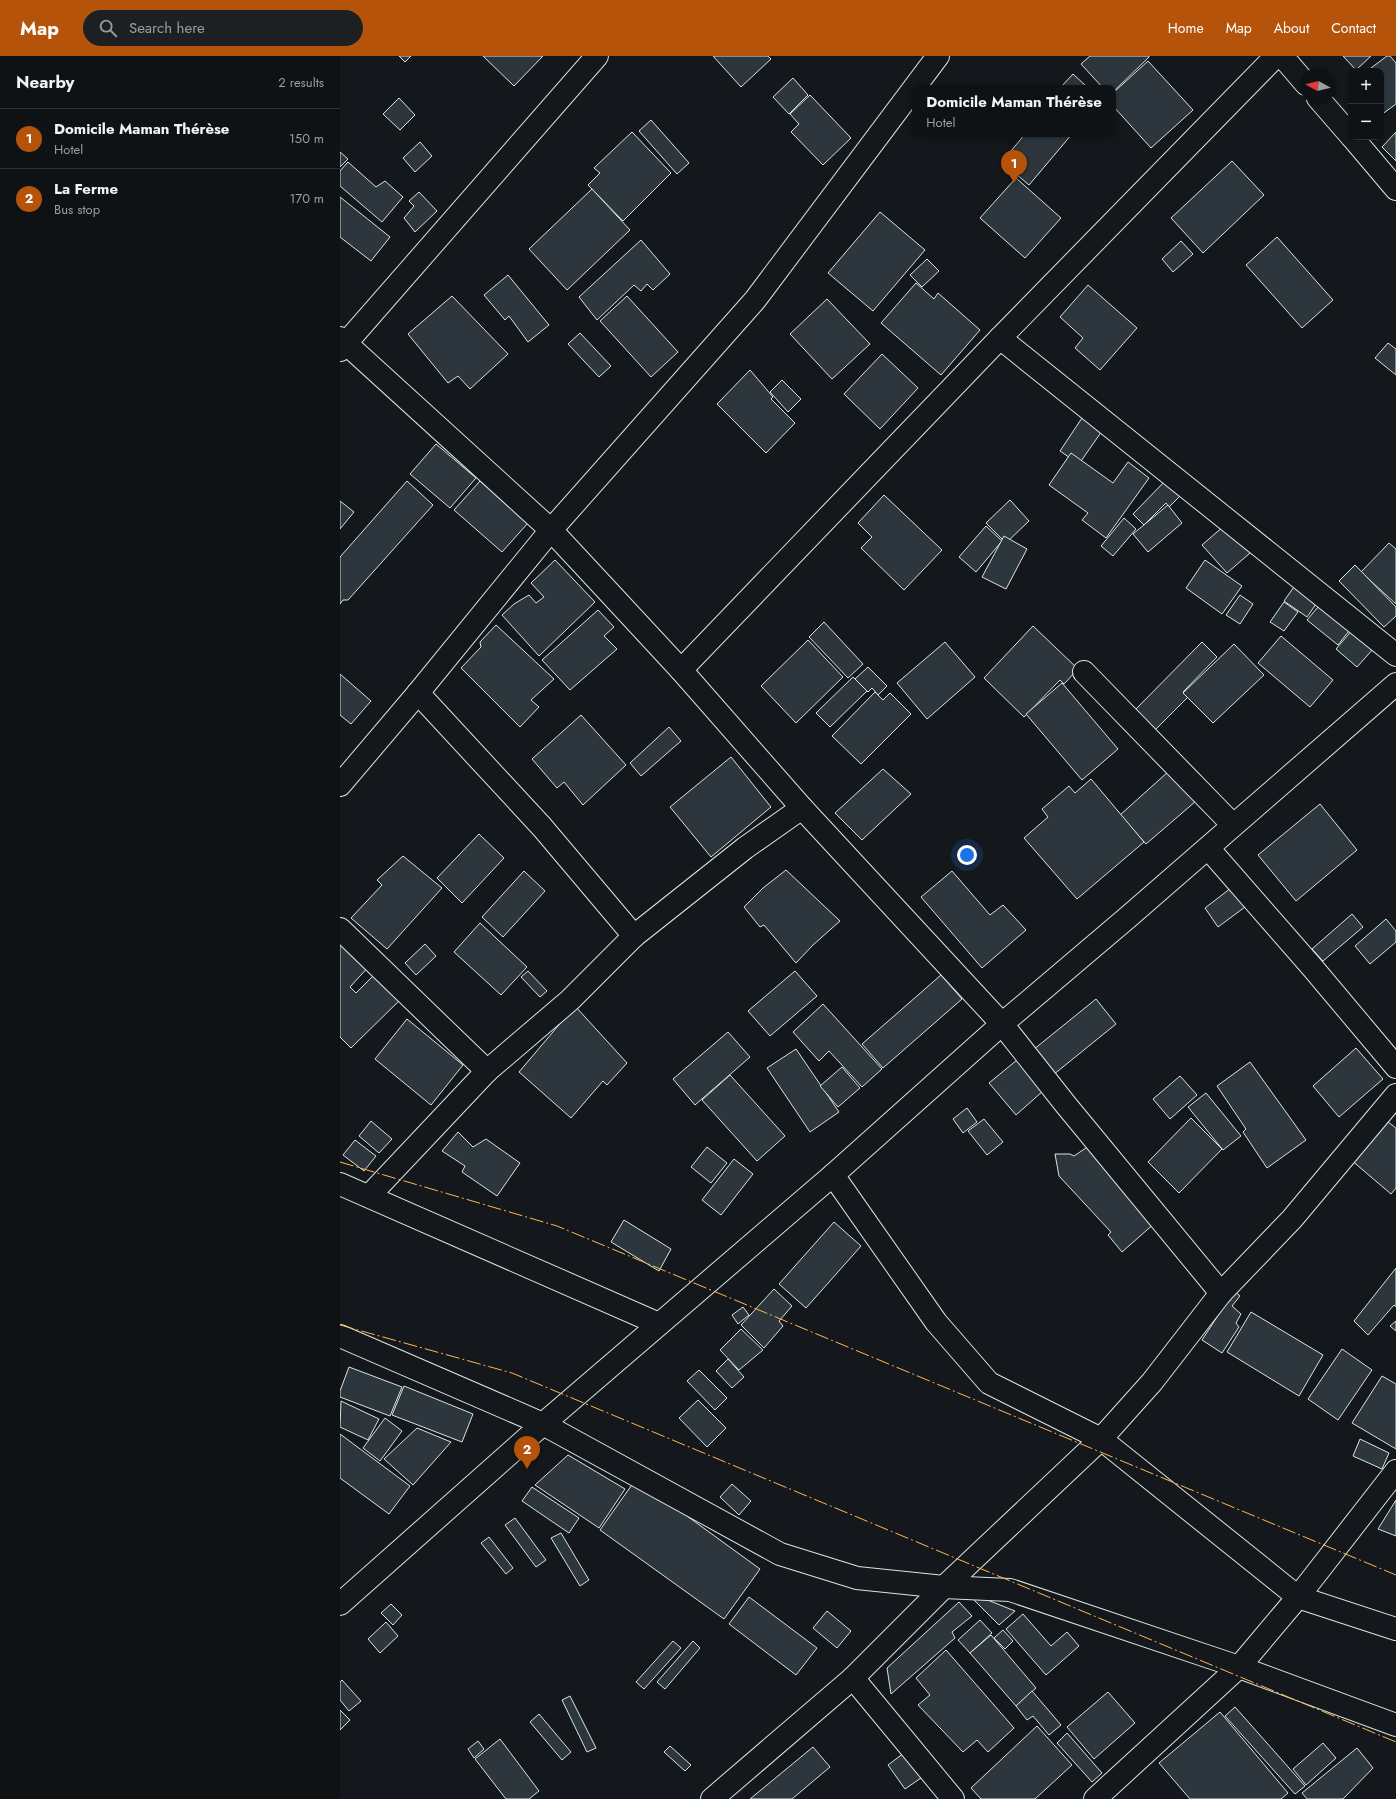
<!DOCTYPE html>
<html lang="en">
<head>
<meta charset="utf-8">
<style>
	body { margin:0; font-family:Jost,sans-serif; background:#1d2022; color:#f1f3f6 }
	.controls { position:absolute; right:12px; top:12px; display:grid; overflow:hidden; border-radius:8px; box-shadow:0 1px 3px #0004 }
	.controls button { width:36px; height:36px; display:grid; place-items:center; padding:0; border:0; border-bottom:1px solid #2f3234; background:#0f1215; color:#f1f3f6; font:20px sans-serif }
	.compass { position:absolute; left:960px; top:12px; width:36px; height:36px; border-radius:50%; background:#0f1215; box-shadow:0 1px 3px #0004; rotate:278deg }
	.you { position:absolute; left:627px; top:799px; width:14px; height:14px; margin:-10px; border:3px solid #fff; border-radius:50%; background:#1a73e8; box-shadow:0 0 0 6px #1a73e833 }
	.badge { display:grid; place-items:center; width:26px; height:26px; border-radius:50%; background:#b45309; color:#fff; font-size:13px; font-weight:700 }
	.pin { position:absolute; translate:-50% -33px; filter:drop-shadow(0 1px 2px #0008) }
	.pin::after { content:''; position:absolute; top:21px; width:14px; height:12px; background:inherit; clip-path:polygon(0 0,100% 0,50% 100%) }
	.popup { position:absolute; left:572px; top:29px; width:204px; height:52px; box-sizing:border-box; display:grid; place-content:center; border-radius:8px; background:#0f1215; filter:drop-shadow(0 1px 3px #0005); font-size:13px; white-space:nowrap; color:#9b9ea0 }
	.popup b { font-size:15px; color:#f1f3f6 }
	.popup::after { content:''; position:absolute; left:50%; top:100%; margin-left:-8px; border:8px solid transparent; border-top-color:#0f1215 }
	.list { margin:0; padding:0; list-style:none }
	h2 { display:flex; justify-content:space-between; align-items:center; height:52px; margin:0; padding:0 16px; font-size:17px }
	h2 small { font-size:13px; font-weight:400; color:#9b9ea0 }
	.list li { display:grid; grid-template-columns:26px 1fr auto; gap:12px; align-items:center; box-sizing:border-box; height:60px; padding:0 16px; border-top:1px solid #2f3234 }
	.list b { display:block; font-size:15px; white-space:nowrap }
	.list p { margin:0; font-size:13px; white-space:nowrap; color:#9b9ea0 }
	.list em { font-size:13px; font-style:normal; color:#9b9ea0 }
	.icon { flex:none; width:22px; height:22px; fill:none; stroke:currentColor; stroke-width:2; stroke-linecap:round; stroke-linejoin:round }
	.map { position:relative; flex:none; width:1056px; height:1743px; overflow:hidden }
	header { display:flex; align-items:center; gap:24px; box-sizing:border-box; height:56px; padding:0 20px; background:#b45309; color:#fff }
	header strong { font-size:19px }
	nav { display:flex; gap:22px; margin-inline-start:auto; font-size:14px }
	.search { width:280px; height:36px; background:#1d2022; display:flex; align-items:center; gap:10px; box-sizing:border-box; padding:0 14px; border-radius:22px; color:#9b9ea0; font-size:15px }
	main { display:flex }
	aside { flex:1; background:#0f1215 }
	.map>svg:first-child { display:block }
	.building { fill:#2c363c; stroke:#d8e6dc }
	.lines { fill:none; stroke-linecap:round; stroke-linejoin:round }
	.street-casing { stroke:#d8e6dc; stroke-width:24 }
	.highway-casing { stroke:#d8e6dc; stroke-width:24 }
	.street { stroke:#14181c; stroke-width:22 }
	.highway { stroke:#14181c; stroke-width:22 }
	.power { stroke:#ffb74d; stroke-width:1; stroke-dasharray:14 3 2 3; stroke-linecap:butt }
</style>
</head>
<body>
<header>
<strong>Map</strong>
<div class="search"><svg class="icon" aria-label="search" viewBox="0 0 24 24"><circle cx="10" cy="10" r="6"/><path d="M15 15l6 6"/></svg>Search here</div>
<nav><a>Home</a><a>Map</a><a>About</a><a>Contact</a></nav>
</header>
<main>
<aside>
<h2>Nearby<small>2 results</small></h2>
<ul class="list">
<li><span class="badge">1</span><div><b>Domicile Maman Thérèse</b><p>Hotel</p></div><em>150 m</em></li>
<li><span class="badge">2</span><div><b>La Ferme</b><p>Bus stop</p></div><em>170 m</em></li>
</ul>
</aside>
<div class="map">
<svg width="1056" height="1743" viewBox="0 0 1056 1743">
	<rect width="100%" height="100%" fill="#14181c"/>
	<g class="building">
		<path d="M59,0H71L65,6Z"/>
		<path d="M143,0H203L174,30Z"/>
		<path d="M373,0H428L431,3L401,31Z"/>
		<path d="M750,0H809V1L773,36V32H763L741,8Z"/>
		<path d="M1003,0H1031L1016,14Z"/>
		<path d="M1047,0H1050L1056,7V48L1041,59V15H1027Z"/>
		<path d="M808,5L853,54L811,92L773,50V37Z"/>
		<path d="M733,18L745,29L742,32H720Z"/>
		<path d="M453,22L468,39L449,58L433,41Z"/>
		<path d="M470,39L511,82L483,109L451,76L459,68L450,58Z"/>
		<path d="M59,42L75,59L60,74L43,58Z"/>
		<path d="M311,64L349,107L337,118L299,75Z"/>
		<path d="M292,76L331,117L283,165L248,129L260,117L254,112Z"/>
		<path d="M1056,76V105L1042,91Z"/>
		<path d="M685,78H732L689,129L662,106Z"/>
		<path d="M80,86L92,100L75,116L63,102Z"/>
		<path d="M0,96L8,103L0,111Z"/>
		<path d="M892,105L924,139L863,197L831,162Z"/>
		<path d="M8,106L36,131L45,125L63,141L42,166L0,130V115Z"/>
		<path d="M676,122L721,162L685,202L640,162Z"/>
		<path d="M252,133L290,174L227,234L189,193Z"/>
		<path d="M79,136L97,155L75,176L64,162L74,150L69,145Z"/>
		<path d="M0,141L50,181L31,205L0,181Z"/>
		<path d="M540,156L585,194L533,255L488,217Z"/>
		<path d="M937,181L993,244L962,272L906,209Z"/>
		<path d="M301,184L330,218L313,234L307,228L301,235L294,229L257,264L239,241Z"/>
		<path d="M841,185L853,198L833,216L822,203Z"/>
		<path d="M587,203L599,215L582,231L570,219Z"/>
		<path d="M168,219L209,269L188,286L169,260L165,264L144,239Z"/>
		<path d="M576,227L594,243L598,237L640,274L601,319L541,267Z"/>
		<path d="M748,229L797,272L760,314L735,292L743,282L720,261Z"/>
		<path d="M112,240L168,298L130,333L118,320L108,327L68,278Z"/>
		<path d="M287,240L338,296L311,321L260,265Z"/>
		<path d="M487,243L530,288L492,323L450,278Z"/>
		<path d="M240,277L271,310L259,321L228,288Z"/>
		<path d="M1048,287L1056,293V319L1035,302Z"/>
		<path d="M542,298L578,332L540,373L504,338Z"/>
		<path d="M410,314L433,341L431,343L455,367L426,397L377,348Z"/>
		<path d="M442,324L461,343L448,356L430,336Z"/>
		<path d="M742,362L762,375L739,408L720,395Z"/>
		<path d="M96,388L136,422L110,452L70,418Z"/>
		<path d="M731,397L773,427L788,406L809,422L766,482L742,464L748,457L709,429Z"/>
		<path d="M826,424L841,439L829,451L826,447L804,469L793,458Z"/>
		<path d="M67,425L93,449L8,544H3L0,548V501Z"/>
		<path d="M140,425L188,467L162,496L114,454Z"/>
		<path d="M544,439L602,494L564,534L521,492L532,481L518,467Z"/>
		<path d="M670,444L689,465L666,487L646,467Z"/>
		<path d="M0,445L14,456L0,473Z"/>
		<path d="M828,449L842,467L808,496L793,478Z"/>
		<path d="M784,462L796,473L773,500L761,490Z"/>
		<path d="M885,469L910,497L887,517L862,489Z"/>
		<path d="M646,470L662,485L636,516L619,501Z"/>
		<path d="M664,480L687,493L666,533L642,521Z"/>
		<path d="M1049,487L1056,493V548L1021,516Z"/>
		<path d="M215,504L255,546L199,600L162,559L174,548L189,539L196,547L204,541L191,527Z"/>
		<path d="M865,504L902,530L882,558L846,532Z"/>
		<path d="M1015,509L1056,551V560L1044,571L999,525Z"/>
		<path d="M956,528L979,544L967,561L944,545Z"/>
		<path d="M900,539L913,548L900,568L886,559Z"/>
		<path d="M983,545L1012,571L998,589L967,564Z"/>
		<path d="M944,546L958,556L944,575L930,566Z"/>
		<path d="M258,554L274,571L264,580L277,593L230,634L202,604Z"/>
		<path d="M484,566L523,608L508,622L469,581Z"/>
		<path d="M156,569L214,623L191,644L199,651L180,671L121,612L141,591L140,586Z"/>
		<path d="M693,570L738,613L724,628L720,624L684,661L644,622Z"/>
		<path d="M1013,573L1034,592L1017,611L996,593Z"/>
		<path d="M941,580L993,624L970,651L918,607Z"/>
		<path d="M468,584L503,621L456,667L421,630Z"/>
		<path d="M605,586L635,621L587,663L557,627Z"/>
		<path d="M862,586L877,601L843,636L848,641L815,674L795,654Z"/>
		<path d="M894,588L924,619L873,667L843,637Z"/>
		<path d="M528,611L547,630L538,639L532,632L528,636L515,623Z"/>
		<path d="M0,618L31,645L11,668L0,659Z"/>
		<path d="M513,621L527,635L490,671L476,657Z"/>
		<path d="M722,627L778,693L742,724L686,658Z"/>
		<path d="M535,636L543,644L550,637L571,658L521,708L492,680Z"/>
		<path d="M241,659L286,709L243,749L224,726L217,732L192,703Z"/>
		<path d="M329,671L341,685L301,720L290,707Z"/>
		<path d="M391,701L431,751L371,801L330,751Z"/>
		<path d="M543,713L571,738L522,784L495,757Z"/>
		<path d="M829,715L856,745L806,788L780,759Z"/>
		<path d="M751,723L804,786L737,843L684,782L708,761L702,753L729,730L735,737Z"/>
		<path d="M980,748L1017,794L956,845L918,799Z"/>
		<path d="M139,778L164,802L122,847L97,822Z"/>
		<path d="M63,800L102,832L47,893L11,862L42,829L37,824Z"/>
		<path d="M446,814L500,865L473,889L456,907L424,869L420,871L404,851L423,832Z"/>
		<path d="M184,815L205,835L163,881L142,861Z"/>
		<path d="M612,815L650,859L663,849L686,874L642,912L581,841Z"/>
		<path d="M891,832L905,851L878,871L865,852Z"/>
		<path d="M1012,858L1023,871L983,905L972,893Z"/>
		<path d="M1046,863L1056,875V886L1030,908L1015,890Z"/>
		<path d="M140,867L187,911L161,939L114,896Z"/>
		<path d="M0,887L31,908L10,931L16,937L39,914L64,940L11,992L0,981Z"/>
		<path d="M85,888L96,900L76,919L65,907Z"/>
		<path d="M188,915L207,935L200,941L181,921Z"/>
		<path d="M455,915L477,940L430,980L408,955Z"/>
		<path d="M601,919L622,943L543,1012L522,988Z"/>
		<path d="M756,943L776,968L713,1019L693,994Z"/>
		<path d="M483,948L542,1013L522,1031L489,995L479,1005L453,976Z"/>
		<path d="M235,950L287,1007L267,1029L263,1025L231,1062L179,1016Z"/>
		<path d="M67,963L123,1009L91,1049L35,1003Z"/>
		<path d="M388,976L410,1001L355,1049L333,1023Z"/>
		<path d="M1016,992L1043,1023L999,1061L973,1030Z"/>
		<path d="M456,993L499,1056L470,1076L427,1012Z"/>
		<path d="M677,1004L703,1035L676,1059L649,1027Z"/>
		<path d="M910,1006L966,1084L927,1112L903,1076L906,1073L877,1030Z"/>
		<path d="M502,1011L520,1032L498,1051L480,1030Z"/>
		<path d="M390,1019L445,1080L417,1105L362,1044Z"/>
		<path d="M840,1020L857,1039L830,1063L813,1043Z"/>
		<path d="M866,1037L901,1080L883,1094L848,1051Z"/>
		<path d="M627,1052L637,1066L623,1077L613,1063Z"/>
		<path d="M851,1062L882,1093L839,1137L808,1106Z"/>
		<path d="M644,1063L663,1086L647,1099L628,1075Z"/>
		<path d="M1044,1063L1056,1072V1132L1051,1138L1010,1103Z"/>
		<path d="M31,1065L52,1083L39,1097L19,1080Z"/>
		<path d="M118,1076L133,1091L146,1083L180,1107L157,1140L122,1116L125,1110L102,1095Z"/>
		<path d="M15,1084L36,1100L24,1115L3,1099Z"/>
		<path d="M749,1090L816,1166L782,1196L768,1179L771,1176L719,1120L715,1098H730L734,1100Z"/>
		<path d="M367,1091L387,1107L371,1127L351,1111Z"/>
		<path d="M394,1103L413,1118L381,1159L362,1144Z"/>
		<path d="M284,1164L331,1193L319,1215L271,1186Z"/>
		<path d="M494,1166L521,1190L466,1252L439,1228Z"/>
		<path d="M1056,1212V1251L1054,1249L1028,1279L1014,1265Z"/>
		<path d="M434,1233L452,1250L439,1265L443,1270L424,1292L401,1269Z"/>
		<path d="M894,1235L900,1240L892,1250L901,1258L896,1267L899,1271L882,1297L862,1284Z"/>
		<path d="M403,1251L409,1259L398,1268L392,1259Z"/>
		<path d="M911,1256L983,1299L959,1340L887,1296Z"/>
		<path d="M1056,1265V1275L1050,1270Z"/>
		<path d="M401,1273L423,1294L399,1314L380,1294Z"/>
		<path d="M1002,1293L1032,1314L998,1364L968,1343Z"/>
		<path d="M388,1303L404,1321L392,1332L376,1315Z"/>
		<path d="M9,1311L62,1331L50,1360L0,1341V1335Z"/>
		<path d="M359,1314L387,1342L375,1354L347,1325Z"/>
		<path d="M1042,1320L1056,1328V1393L1012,1367Z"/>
		<path d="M64,1330L133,1358L122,1386L52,1359Z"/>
		<path d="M358,1344L386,1372L367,1391L339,1362Z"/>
		<path d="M1,1345L39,1363L28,1384L0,1371Z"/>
		<path d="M45,1362L62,1375L40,1405L23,1392Z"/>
		<path d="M77,1372L111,1386L73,1429L44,1403Z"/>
		<path d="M0,1378L70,1430L49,1458L0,1422Z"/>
		<path d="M1020,1383L1049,1397L1042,1413L1013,1400Z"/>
		<path d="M228,1399L285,1433L259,1472L195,1429Z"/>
		<path d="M296,1423L420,1513L384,1563L260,1474Z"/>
		<path d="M392,1428L411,1445L399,1459L380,1441Z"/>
		<path d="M192,1431L239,1462L229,1477L182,1445Z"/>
		<path d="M1056,1444V1480L1038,1473Z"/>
		<path d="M175,1462L206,1504L196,1511L165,1469Z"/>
		<path d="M221,1477L249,1524L240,1530L211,1482Z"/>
		<path d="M149,1481L173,1512L166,1518L141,1487Z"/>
		<path d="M635,1539L675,1555L659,1569L632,1542Z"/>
		<path d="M409,1541L477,1592L456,1619L389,1568Z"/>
		<path d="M619,1546L632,1560L612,1576L615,1582L551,1638L547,1612Z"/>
		<path d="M51,1548L62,1559L53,1569L41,1557Z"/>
		<path d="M487,1555L511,1575L497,1592L473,1572Z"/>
		<path d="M683,1558L711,1590L727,1576L739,1590L706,1619L666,1573Z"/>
		<path d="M640,1564L652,1577L630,1597L618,1584Z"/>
		<path d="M46,1566L58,1580L40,1597L28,1583Z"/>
		<path d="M663,1574L673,1585L665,1593L654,1582Z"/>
		<path d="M651,1579L696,1632L676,1650L630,1597Z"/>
		<path d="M333,1585L341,1592L304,1633L296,1626Z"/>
		<path d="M353,1585L360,1592L325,1633L317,1626Z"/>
		<path d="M606,1594L674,1672L648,1696L637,1684L623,1696L578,1649L590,1639L576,1622Z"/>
		<path d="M2,1624L21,1645L9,1655L0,1644V1626Z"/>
		<path d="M692,1635L721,1669L709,1679L693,1660L687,1664L676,1650Z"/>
		<path d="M768,1636L795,1667L754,1703L727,1671Z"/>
		<path d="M230,1640L256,1692L247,1696L222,1644Z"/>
		<path d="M895,1651L965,1730L955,1738L885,1660Z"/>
		<path d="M0,1654L10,1664L0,1674Z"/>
		<path d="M880,1656L948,1737L941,1743H850L819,1707Z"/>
		<path d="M199,1658L231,1696L222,1704L190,1666Z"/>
		<path d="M697,1670L732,1709L695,1743H641L631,1732Z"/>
		<path d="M727,1677L762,1717L752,1726L717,1687Z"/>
		<path d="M160,1683L199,1735L189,1743H166L135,1703Z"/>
		<path d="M138,1685L144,1693L134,1702L128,1693Z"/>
		<path d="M983,1687L996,1702L966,1729L953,1713Z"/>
		<path d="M330,1690L351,1709L345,1715L324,1696Z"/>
		<path d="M473,1691L490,1711L452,1743H410Z"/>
		<path d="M1017,1692L1033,1712L1003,1743H967L962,1737Z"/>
		<path d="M564,1697L581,1722L565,1733L548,1709Z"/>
	</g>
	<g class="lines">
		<defs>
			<g id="street">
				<path d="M942,0L966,28"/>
				<path d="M978,42L1011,80"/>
				<path d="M1012,81L1056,133"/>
				<path d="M0,282L211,474L265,532L341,614L462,752L662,968L726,1049L881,1237"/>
				<path d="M660,282L1056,599"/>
				<path d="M0,294L257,0"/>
				<path d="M341,614L660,282L936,0"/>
				<path d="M744,616L893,769"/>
				<path d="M78,637L202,771L294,880"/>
				<path d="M0,729L78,637L211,474L415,244L598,0"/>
				<path d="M868,792L972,911L1056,1011"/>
				<path d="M0,873L147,1015"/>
				<path d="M493,1119L596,1266L649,1327L761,1383L958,1541L1056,1573"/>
				<path d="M0,1128L319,1268"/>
				<path d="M29,1140L147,1015L230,944L294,880L405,792L462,752"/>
				<path d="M0,1280L203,1368L440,1498L517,1522L604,1531L670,1534L899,1611L1056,1669"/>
				<path d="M513,1622L613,1743"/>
				<path d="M372,1743L513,1622L604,1531L761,1383L812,1326L881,1237L952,1163L1056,1039"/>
				<path d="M755,1743L899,1611L958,1541L1056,1415"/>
			</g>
			<path id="highway" d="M0,1548L203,1368L493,1119L662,968L787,862L1056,628"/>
		</defs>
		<use href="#street" class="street-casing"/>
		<use href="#highway" class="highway-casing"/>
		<use href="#street" class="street"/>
		<use href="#highway" class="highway"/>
		<g class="power">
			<path d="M0,1106L217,1170L1056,1519"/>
			<path d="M0,1269L172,1317L1056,1686"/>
		</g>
	</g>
</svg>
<div class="controls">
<button>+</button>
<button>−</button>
</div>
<svg class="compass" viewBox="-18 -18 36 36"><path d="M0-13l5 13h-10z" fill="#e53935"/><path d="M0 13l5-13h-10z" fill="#9b9ea0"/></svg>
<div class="you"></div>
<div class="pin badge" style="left:674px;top:127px">1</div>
<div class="popup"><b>Domicile Maman Thérèse</b>Hotel</div>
<div class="pin badge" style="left:187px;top:1413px">2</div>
</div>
</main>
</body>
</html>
